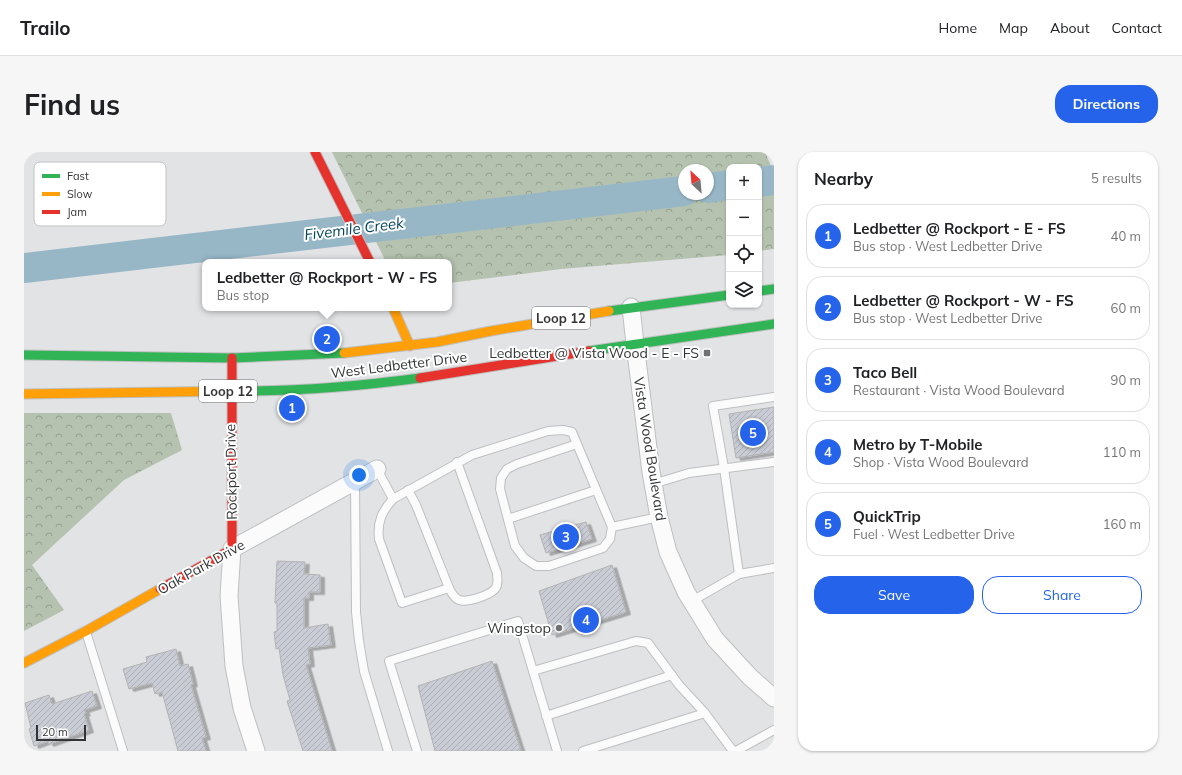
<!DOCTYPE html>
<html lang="en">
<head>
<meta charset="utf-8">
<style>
	body { margin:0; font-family:Mulish,sans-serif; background:#f6f6f6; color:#202124 }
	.controls { position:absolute; right:12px; top:12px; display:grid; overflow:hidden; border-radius:8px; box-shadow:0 1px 3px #0004 }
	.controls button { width:36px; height:36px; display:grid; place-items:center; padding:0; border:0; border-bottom:1px solid #e0e0e0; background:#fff; color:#202124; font:20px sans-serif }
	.compass { position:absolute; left:654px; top:12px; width:36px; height:36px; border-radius:50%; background:#fff; box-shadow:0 1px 3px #0004; rotate:334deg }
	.scale { position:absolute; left:12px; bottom:10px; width:50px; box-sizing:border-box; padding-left:4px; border:2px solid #333435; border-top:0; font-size:11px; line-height:14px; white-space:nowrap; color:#333435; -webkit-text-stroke:3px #fff; paint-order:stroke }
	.you { position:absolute; left:335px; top:323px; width:14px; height:14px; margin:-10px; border:3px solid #fff; border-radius:50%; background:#1a73e8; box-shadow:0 0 0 6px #1a73e833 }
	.badge { display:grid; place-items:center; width:26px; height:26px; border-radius:50%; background:#2563eb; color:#fff; font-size:13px; font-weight:700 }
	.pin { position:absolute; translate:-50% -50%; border:2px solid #fff; box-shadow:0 1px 4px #0006 }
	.popup { position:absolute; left:178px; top:107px; width:250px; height:52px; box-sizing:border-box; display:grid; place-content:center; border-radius:8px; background:#fff; filter:drop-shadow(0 1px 3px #0005); font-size:13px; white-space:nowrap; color:#757577 }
	.popup b { font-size:15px; color:#202124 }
	.popup::after { content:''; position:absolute; left:50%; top:100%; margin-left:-8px; border:8px solid transparent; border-top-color:#fff }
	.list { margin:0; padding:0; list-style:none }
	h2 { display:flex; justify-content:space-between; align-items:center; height:52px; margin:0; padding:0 16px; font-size:17px }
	h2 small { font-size:13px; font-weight:400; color:#757577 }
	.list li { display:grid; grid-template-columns:26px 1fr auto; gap:12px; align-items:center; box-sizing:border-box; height:64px; margin:0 8px 8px; padding:0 8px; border:1px solid #e0e0e0; border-radius:16px }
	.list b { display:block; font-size:15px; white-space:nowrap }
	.list p { margin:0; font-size:13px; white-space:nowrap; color:#757577 }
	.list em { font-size:13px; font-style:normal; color:#757577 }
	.actions { display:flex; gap:8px; padding:12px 16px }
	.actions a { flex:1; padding:9px 0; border:1px solid #2563eb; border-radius:16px; text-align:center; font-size:14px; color:#2563eb }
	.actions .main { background:#2563eb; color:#fff }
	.icon { flex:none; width:22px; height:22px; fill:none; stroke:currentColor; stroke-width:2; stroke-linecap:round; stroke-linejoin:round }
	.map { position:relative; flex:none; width:750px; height:599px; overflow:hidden; border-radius:16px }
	header { display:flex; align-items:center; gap:24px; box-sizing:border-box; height:56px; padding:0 20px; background:#fff; border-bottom:1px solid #e0e0e0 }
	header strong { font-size:19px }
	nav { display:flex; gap:22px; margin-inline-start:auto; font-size:14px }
	.intro { display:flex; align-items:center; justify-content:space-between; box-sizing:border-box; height:96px; padding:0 24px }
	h1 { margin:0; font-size:28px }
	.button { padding:10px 18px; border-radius:16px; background:#2563eb; color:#fff; font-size:14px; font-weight:700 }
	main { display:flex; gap:24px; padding:0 24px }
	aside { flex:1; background:#fff; border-radius:16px; box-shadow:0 1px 3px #0004 }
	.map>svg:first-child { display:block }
	.forest { fill:url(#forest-crowns); fill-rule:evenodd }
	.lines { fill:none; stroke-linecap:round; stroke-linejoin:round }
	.river { stroke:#97b7c7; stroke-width:30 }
	.building { fill:url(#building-hatch); stroke:#b2b3b4; filter:url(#shadow) }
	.lane-casing { stroke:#bebfc0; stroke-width:10 }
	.street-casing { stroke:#bebfc0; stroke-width:19 }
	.fast-casing { stroke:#bebfc0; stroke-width:11 }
	.slow-casing { stroke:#bebfc0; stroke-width:11 }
	.jam-casing { stroke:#bebfc0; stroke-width:11 }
	.lane { stroke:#fbfbfb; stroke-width:8 }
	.street { stroke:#fbfbfb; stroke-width:17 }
	.fast { stroke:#30b455; stroke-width:9 }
	.slow { stroke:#ff9f0a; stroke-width:9 }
	.jam { stroke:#e5322d; stroke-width:9 }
	.poi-dot { fill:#707173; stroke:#fff; stroke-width:1.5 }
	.labels { text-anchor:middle; stroke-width:4; stroke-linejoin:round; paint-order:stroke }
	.shield { fill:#fff; stroke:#707172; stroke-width:1 }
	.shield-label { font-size:13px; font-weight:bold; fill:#333435 }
	.poi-label { font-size:14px; fill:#333435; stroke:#fff; text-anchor:end }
	.street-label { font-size:14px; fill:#333435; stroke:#fff }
	.water-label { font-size:15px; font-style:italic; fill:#05465d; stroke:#fff }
	.key { fill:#fff; stroke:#c2c2c2; stroke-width:1 }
	.key-label { font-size:11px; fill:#333435 }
</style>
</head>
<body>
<header>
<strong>Trailo</strong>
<nav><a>Home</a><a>Map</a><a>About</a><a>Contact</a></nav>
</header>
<div class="intro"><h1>Find us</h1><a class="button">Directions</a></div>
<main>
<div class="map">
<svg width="750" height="599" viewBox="0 0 750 599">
	<defs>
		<pattern id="forest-crowns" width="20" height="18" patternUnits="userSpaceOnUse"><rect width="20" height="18" fill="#b5c2af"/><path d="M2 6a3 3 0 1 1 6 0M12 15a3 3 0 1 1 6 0" fill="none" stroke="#949e8f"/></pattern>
		<pattern id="building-hatch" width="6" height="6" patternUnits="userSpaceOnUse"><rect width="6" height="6" fill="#c9ccd4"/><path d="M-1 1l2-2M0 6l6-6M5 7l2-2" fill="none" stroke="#adb0b7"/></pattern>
		<filter id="shadow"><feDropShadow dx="4.5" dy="2.5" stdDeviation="0" flood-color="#0004"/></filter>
	</defs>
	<rect width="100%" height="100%" fill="#e2e3e5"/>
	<g class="forest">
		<path d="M308,0H741L750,21V97L735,99V15H705V103L537,117L425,131V110H362ZM660,18H684V42H660Z"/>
		<path d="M0,261H147L158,298L100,328L8,413L40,458L0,479Z"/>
	</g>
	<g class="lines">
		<g class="river">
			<path d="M735,30L750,28"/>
			<path d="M684,36L705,33"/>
			<path d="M0,116L660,39"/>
		</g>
	</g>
	<g class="building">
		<path d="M750,255V300L712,306L705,262Z"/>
		<path d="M562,370L568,387L522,401L516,383Z"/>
		<path d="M253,409L281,410L280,422L296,423V440H285V446H280V476L304,472L307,493L284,496L286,512L282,513L308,599H279L263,549L266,548L259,523L255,496L252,497L250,480L253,479V451H251Z"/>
		<path d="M588,413L602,460L528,483L515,439Z"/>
		<path d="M152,497L156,514L164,512L169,532L167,533L182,585L178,586L182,599H154L138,540L131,542L128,531L105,537L99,517L123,510L122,505Z"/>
		<path d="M468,509L497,599H411L394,534Z"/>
		<path d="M68,539L73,554L60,558L62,561L60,562L65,578L25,592L24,589L10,594L5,577L7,576L1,551L25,543L28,552Z"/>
	</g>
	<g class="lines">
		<defs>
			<g id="lane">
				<path d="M353,317L369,347L448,303L524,279L539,278L548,280L553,292"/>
				<path d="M331,329L332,460L335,489L340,519L364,599"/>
				<path d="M629,332L665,321L750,310"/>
				<path d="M369,347C358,359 353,370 355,387L378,451L425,436L392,353L384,338"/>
				<path d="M484,367L572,338"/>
				<path d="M588,375L553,292L493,312L483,317L477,326L476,337L491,394L500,406L512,414H525L579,396L586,387L588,375L635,365"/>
				<path d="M715,422L700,316L689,254L750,245"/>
				<path d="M425,436C427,440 430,446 435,448C443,451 466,443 471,437C475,433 473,426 473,421L433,310"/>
				<path d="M668,449L715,422L750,416"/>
				<path d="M62,480L99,599"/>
				<path d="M509,519L612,489L624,491L655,533L680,560L709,599"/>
				<path d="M522,564L648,523"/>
				<path d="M393,599L365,509L494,469L533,599"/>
				<path d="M559,599L681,561"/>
				<path d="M712,599L750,578"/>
			</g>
			<g id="street">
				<path d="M607,155L611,192L627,320L635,365L644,400L662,440L691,487L726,525L750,546"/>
				<path d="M232,599L218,556L210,514L205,444L208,397L353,317"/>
			</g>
			<g id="fast">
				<path d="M735,139L750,137"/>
				<path d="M585,159L705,143"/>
				<path d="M565,199L750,172"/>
				<path d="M0,203L208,206L320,201"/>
				<path d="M217,239C277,239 337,234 396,226"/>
			</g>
			<g id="slow">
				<path d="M369,156L386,194"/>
				<path d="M320,201L413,190L467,179L585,159"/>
				<path d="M0,242L217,239"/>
				<path d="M0,511L62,479L136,437"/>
			</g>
			<g id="jam">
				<path d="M291,0L346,110"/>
				<path d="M396,226L565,199"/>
				<path d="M136,437L208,397V206"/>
			</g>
		</defs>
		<use href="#lane" class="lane-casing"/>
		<use href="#street" class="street-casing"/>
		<use href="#fast" class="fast-casing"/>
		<use href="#slow" class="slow-casing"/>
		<use href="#jam" class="jam-casing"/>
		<use href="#lane" class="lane"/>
		<use href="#street" class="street"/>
		<use href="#fast" class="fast"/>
		<use href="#slow" class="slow"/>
		<use href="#jam" class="jam"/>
	</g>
	<g class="poi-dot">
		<rect x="679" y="197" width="8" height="8" rx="2"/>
		<circle cx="535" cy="476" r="4"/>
	</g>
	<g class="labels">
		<g class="shield">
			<rect x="508" y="155" width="58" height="22" rx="3"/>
			<rect x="175" y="228" width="58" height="22" rx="3"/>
		</g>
		<g class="shield-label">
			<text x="537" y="171">Loop 12</text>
			<text x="204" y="244">Loop 12</text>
		</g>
		<g class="poi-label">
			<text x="675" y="206">Ledbetter @ Vista Wood - E - FS</text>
			<text x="527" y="481">Wingstop</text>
		</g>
		<g class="street-label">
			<text transform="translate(375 213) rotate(-7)" y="5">West Ledbetter Drive</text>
			<text transform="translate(626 297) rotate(81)" y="5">Vista Wood Boulevard</text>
			<text transform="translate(207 320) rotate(-91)" y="5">Rockport Drive</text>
			<text transform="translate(177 415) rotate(-29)" y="5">Oak Park Drive</text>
		</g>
		<g class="water-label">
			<text transform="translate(330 77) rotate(-7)" y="5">Fivemile Creek</text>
		</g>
	</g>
	<rect x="10" y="10" width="132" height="64" rx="6" class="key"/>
	<rect x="18" y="22" width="18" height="4" fill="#30b455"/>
	<rect x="18" y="40" width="18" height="4" fill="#ff9f0a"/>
	<rect x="18" y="58" width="18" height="4" fill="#e5322d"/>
	<g class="key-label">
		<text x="43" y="28">Fast</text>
		<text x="43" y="46">Slow</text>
		<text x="43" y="64">Jam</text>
	</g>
</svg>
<div class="controls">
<button>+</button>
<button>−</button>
<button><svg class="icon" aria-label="locate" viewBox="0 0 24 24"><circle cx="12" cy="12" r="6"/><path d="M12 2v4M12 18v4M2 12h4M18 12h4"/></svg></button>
<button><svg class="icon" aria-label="layers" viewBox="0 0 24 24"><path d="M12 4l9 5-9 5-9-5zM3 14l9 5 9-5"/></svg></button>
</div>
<svg class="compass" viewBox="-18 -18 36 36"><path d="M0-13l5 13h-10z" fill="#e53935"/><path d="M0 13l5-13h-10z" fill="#757577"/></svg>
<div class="scale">20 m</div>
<div class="you"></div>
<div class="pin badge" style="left:268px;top:256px">1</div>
<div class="pin badge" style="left:303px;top:187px">2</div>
<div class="popup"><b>Ledbetter @ Rockport - W - FS</b>Bus stop</div>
<div class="pin badge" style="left:542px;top:385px">3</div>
<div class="pin badge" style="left:562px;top:468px">4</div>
<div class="pin badge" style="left:729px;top:281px">5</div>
</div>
<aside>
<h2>Nearby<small>5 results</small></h2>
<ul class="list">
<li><span class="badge">1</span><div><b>Ledbetter @ Rockport - E - FS</b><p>Bus stop · West Ledbetter Drive</p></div><em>40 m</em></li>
<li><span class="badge">2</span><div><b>Ledbetter @ Rockport - W - FS</b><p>Bus stop · West Ledbetter Drive</p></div><em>60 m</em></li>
<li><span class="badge">3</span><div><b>Taco Bell</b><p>Restaurant · Vista Wood Boulevard</p></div><em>90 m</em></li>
<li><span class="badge">4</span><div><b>Metro by T-Mobile</b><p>Shop · Vista Wood Boulevard</p></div><em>110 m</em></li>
<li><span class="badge">5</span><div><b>QuickTrip</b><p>Fuel · West Ledbetter Drive</p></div><em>160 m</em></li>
</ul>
<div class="actions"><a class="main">Save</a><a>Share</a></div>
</aside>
</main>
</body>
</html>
